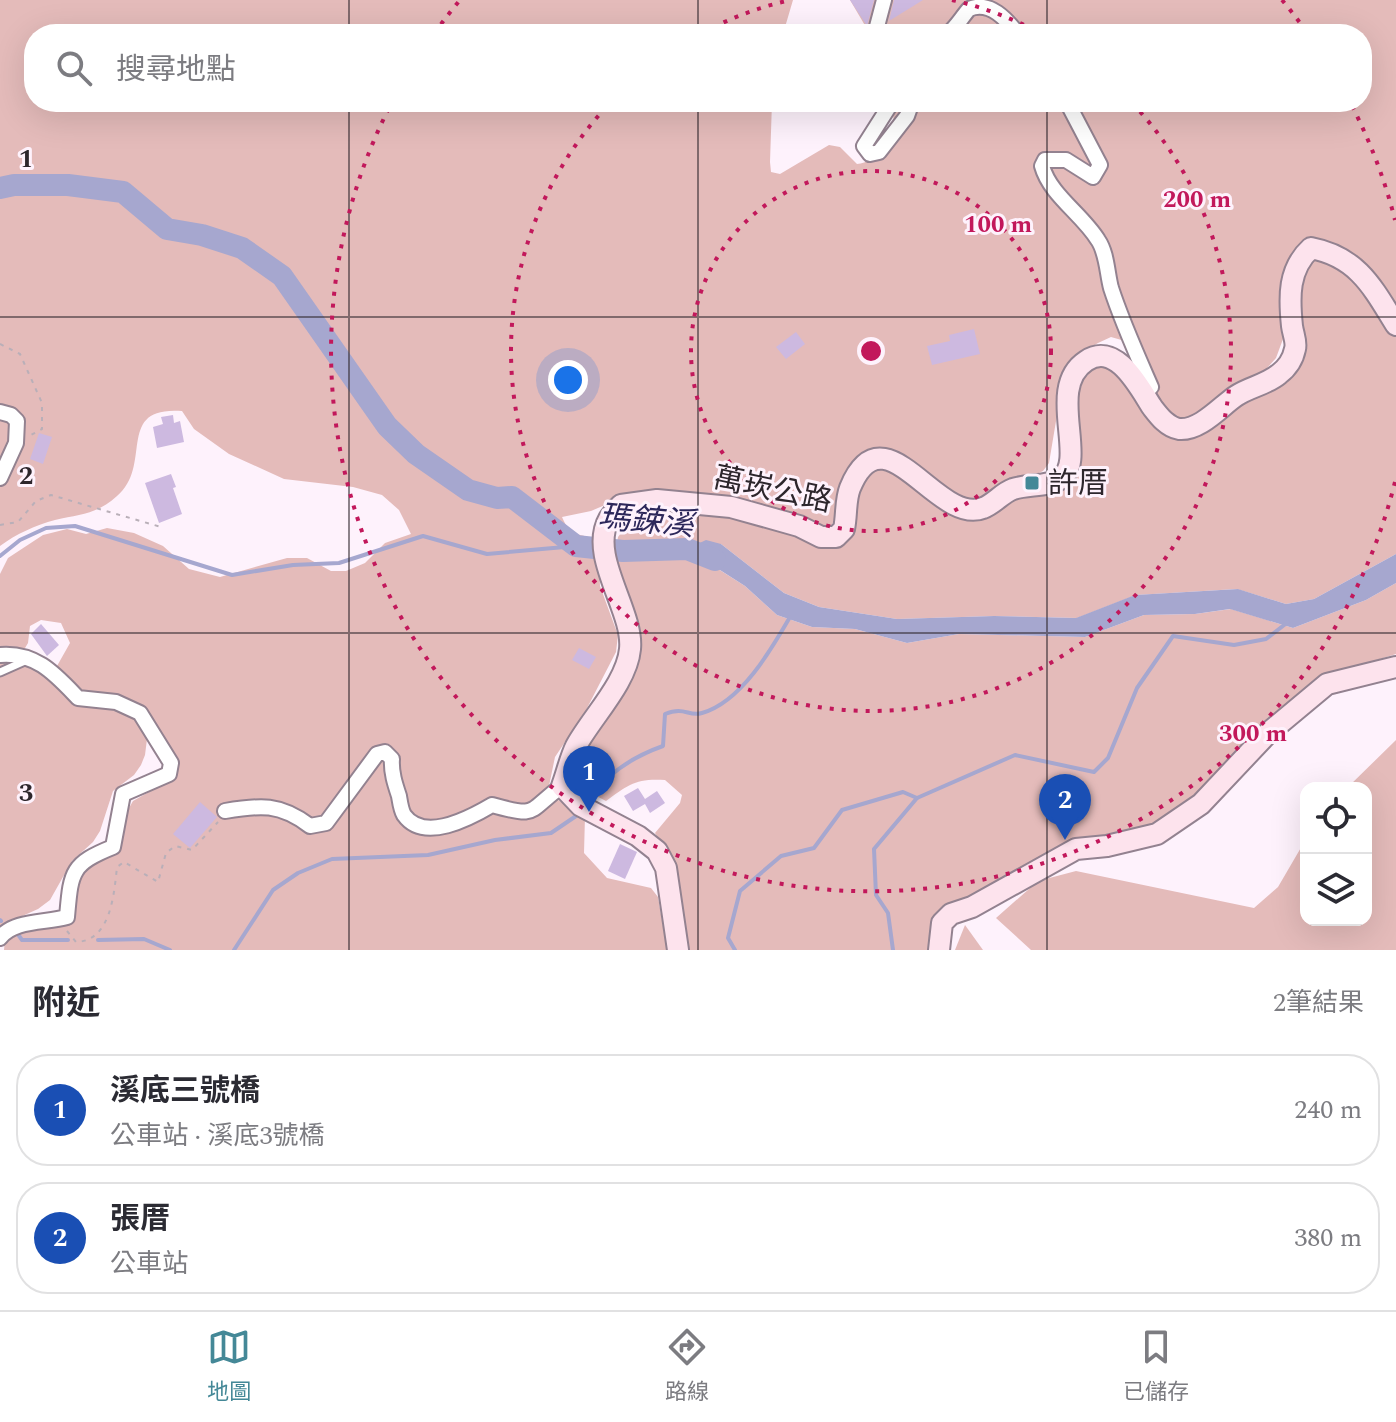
<!DOCTYPE html>
<html lang="zh-TW">
<head>
<meta charset="utf-8">
<style>
	body { margin:0; font-family:Spectral,"Noto Sans TC",serif; background:#f7f7f7; color:#2b2b33 }
	.controls { position:absolute; right:24px; bottom:24px; display:grid; overflow:hidden; border-radius:16px; box-shadow:0 8px 32px #0002 }
	.controls button { width:72px; height:72px; display:grid; place-items:center; padding:0; border:0; border-bottom:2px solid #e1e1e2; background:#fff; color:#2b2b33; font:40px sans-serif }
	.you { position:absolute; left:568px; top:380px; width:28px; height:28px; margin:-20px; border:6px solid #fff; border-radius:50%; background:#1a73e8; box-shadow:0 0 0 12px #1a73e833 }
	.badge { display:grid; place-items:center; width:52px; height:52px; border-radius:50%; background:#448897; color:#fff; font-size:26px; font-weight:700 }
	.pin { position:absolute; translate:-50% -66px; filter:drop-shadow(0 2px 4px #0008) }
	.pin::after { content:''; position:absolute; top:42px; width:28px; height:24px; background:inherit; clip-path:polygon(0 0,100% 0,50% 100%) }
	.list { margin:0; padding:0; list-style:none }
	h2 { display:flex; justify-content:space-between; align-items:center; height:104px; margin:0; padding:0 32px; font-size:34px }
	h2 small { font-size:26px; font-weight:400; color:#7c7c81 }
	.list li { display:grid; grid-template-columns:52px 1fr auto; gap:24px; align-items:center; box-sizing:border-box; height:112px; margin:0 16px 16px; padding:0 16px; border:2px solid #e1e1e2; border-radius:32px }
	.list b { display:block; font-size:30px; white-space:nowrap }
	.list p { margin:0; font-size:26px; white-space:nowrap; color:#7c7c81 }
	.list em { font-size:26px; font-style:normal; color:#7c7c81 }
	.icon { flex:none; width:44px; height:44px; fill:none; stroke:currentColor; stroke-width:2; stroke-linecap:round; stroke-linejoin:round }
	.map { position:relative; flex:none; width:1396px; height:950px; overflow:hidden }
	.search { position:absolute; background:#fff; box-shadow:0 8px 32px #0002; left:24px; right:24px; top:24px; height:88px; display:flex; align-items:center; gap:20px; box-sizing:border-box; padding:0 28px; border-radius:32px; color:#7c7c81; font-size:30px }
	.sheet { height:360px; background:#fff }
	nav { display:flex; justify-content:space-around; align-items:center; box-sizing:border-box; height:112px; border-top:2px solid #e1e1e2; background:#fff; font-size:22px; color:#7c7c81 }
	nav a { display:grid; justify-items:center; gap:4px }
	nav .on { color:#448897 }
	.map>svg:first-child { display:block }
	.green { fill:#e4bbba }
	.water { fill:#a6a7cf }
	.lines { fill:none; stroke-linecap:round; stroke-linejoin:round }
	.stream { stroke:#a6a7cf; stroke-width:4 }
	.river { stroke:#a6a7cf; stroke-width:22 }
	.building { fill:#cdb9e0 }
	.lane-casing { stroke:#938290; stroke-width:11 }
	.street-casing { stroke:#938290; stroke-width:18 }
	.secondary-casing { stroke:#938290; stroke-width:24 }
	.path { stroke:#b9afb8; stroke-width:2; stroke-dasharray:4 6; stroke-linecap:butt }
	.lane { stroke:#fff; stroke-width:7 }
	.street { stroke:#fff; stroke-width:14 }
	.secondary { stroke:#fde3ed; stroke-width:20 }
	.grid { fill:none; stroke:#2d262c; stroke-width:2; stroke-opacity:0.55 }
	.ring { fill:none; stroke:#c2185b; stroke-width:4; stroke-dasharray:4 8 }
	.poi-dot { fill:#448897; stroke:#fef2fc; stroke-width:3 }
	.labels { text-anchor:middle; stroke-width:6; stroke-linejoin:round; paint-order:stroke }
	.poi-label { font-size:30px; fill:#2d262c; stroke:#fef2fc; text-anchor:start }
	.street-label { font-size:30px; fill:#2d262c; stroke:#fef2fc }
	.water-label { font-size:32px; font-style:italic; fill:#2d285b; stroke:#fef2fc }
	.grid-label { font-size:26px; text-anchor:middle; font-weight:bold; fill:#2d262c; stroke:#fef2fc; stroke-width:6; stroke-linejoin:round; paint-order:stroke }
	.centre { fill:#c2185b; stroke:#fef2fc; stroke-width:4 }
	.ring-label { font-size:24px; text-anchor:middle; font-weight:bold; fill:#c2185b; stroke:#fef2fc; stroke-width:6; stroke-linejoin:round; paint-order:stroke }
</style>
</head>
<body>
<div class="map">
<svg width="1396" height="950" viewBox="0 0 1396 950">
	<rect width="100%" height="100%" fill="#fef2fc"/>
	<g class="green">
		<path d="M0,0H793L783,34H34V102H772L770,162L771,172L780,174L829,145L840,147L857,164C883,162 904,123 888,102H1362V34H870L850,0H1396V314L1319,241L1284,287L1283,339L1276,358L1260,376L1217,399L1190,419L1174,421L1141,376L1132,343L1111,337L1098,343L1084,351L1063,379L1049,463L1043,471L982,501L961,502L897,453C845,435 849,505 827,532L626,496L591,511L562,517C572,541 580,531 598,541L600,586L618,635L616,652L585,712L555,757L549,786L558,800L585,816L584,853L607,878L651,888L658,897L667,950H4L5,939L18,929L53,925L78,880L87,867L99,860L133,801L170,780L177,766V758L143,709L79,694L57,670V666L70,643L61,623L41,620L30,626L28,643L25,648H0V574L8,558L43,535L67,529L86,534L107,528L134,533L163,546L189,569L220,577L287,558H307L331,571H346L365,563L385,543L411,534L399,510L382,495L353,487L284,479L229,454L194,429L182,411C114,406 154,465 117,496C96,515 80,514 55,520C36,525 16,534 0,546Z"/>
		<path d="M1319,256L1361,282L1396,335V554L1314,599L1286,604L1237,589L1136,595L1077,618L994,616L897,619L819,607L784,593L721,544L688,550L745,586L777,615L812,627L855,629L907,643L959,634L1085,637L1144,615L1195,614L1231,609L1293,628L1366,600L1396,583V654L1322,677L1304,690L1187,804L1157,823L1127,834L1079,839L995,885L944,907L935,915L933,950H687C687,912 677,865 655,833L680,803L682,795L665,780C636,778 628,785 606,801L581,788L578,779L581,761L623,679L613,566L618,537L631,520L659,512H708L849,533L865,477L875,468L889,469L949,511L1063,485C1067,450 1068,393 1091,365L1116,369L1164,432L1278,380L1305,263Z"/>
		<path d="M11,659L34,667L106,705L134,717L147,739L145,755L141,765L134,775L113,791L100,831L93,842L72,861L50,900L38,909L0,926V661Z"/>
		<path d="M1396,740V950H1031L996,918L1038,881L1076,871L1254,908L1278,887L1306,839V920H1366V788H1347Z"/>
		<path d="M965,925L983,950H955Z"/>
	</g>
	<path class="water" d="M706,540L721,544L784,593L819,607L897,619L994,616L1076,618L1135,595L1238,589L1286,604L1314,599L1396,554V583L1366,600L1293,628L1230,609L1195,614L1144,615L1085,637L959,634L907,643L855,629L812,627L777,615L745,586L687,549Z"/>
	<g class="lines">
		<g class="stream">
			<path d="M0,556L20,540L46,528L75,526L232,575L293,565L339,563L423,536L487,554L576,546"/>
			<path d="M588,800C607,773 632,757 663,746L665,714C685,706 688,717 702,713C741,702 771,650 790,617"/>
			<path d="M0,920L1,921"/>
			<path d="M17,933L22,940H68"/>
			<path d="M98,940L144,939L170,950"/>
			<path d="M234,950L273,890L298,873L332,859L428,855L495,840L551,833L579,814"/>
			<path d="M735,950L728,938L740,891L781,856L814,848L842,810L903,792L917,798L1015,755L1094,772L1108,758L1137,688L1173,636L1234,645L1266,639L1288,622"/>
			<path d="M893,950L888,913L876,895L874,849L917,798"/>
		</g>
		<path class="river" d="M0,188L14,185H68L123,192L167,229L202,235L242,248L282,276L387,426L416,454L468,490L497,498L512,497L576,546L623,551L687,549L715,560"/>
	</g>
	<g class="building">
		<path d="M850,0H874L867,26Z"/>
		<path d="M894,0H923L889,21Z"/>
		<path d="M974,329L980,354L932,365L927,346L950,341L949,335Z"/>
		<path d="M796,332L805,344L786,359L776,347Z"/>
		<path d="M173,415L174,423L180,421L184,442L157,448L153,427L163,424L161,417Z"/>
		<path d="M39,433L52,437L43,464L30,459Z"/>
		<path d="M171,474L176,487L173,488L182,514L159,523L145,483Z"/>
		<path d="M41,624L59,645L47,656L31,634Z"/>
		<path d="M579,648L596,657L589,669L572,660Z"/>
		<path d="M638,788L645,799L657,791L665,803L650,813L645,804L633,811L624,796Z"/>
		<path d="M200,802L217,817L190,848L173,834Z"/>
		<path d="M620,844L637,852L625,879L608,871Z"/>
	</g>
	<g class="lines">
		<defs>
			<path id="lane" d="M0,672L27,660"/>
			<g id="street">
				<path d="M875,34L884,0"/>
				<path d="M948,34C957,26 962,17 969,9C990,0 1007,20 1018,34"/>
				<path d="M892,102L864,146L870,154L879,152L907,116L912,102"/>
				<path d="M1067,102L1100,165L1093,177L1066,160H1045L1042,166C1050,195 1082,214 1098,240C1107,253 1107,273 1111,288C1122,322 1137,355 1151,387L1144,394"/>
				<path d="M0,412L11,415L17,421L16,443L0,478"/>
				<path d="M0,655C36,652 55,674 78,698L116,702L140,713L171,763L169,774L123,794L113,847C70,864 71,873 67,917C45,923 13,920 0,938"/>
				<path d="M225,811C260,805 280,803 310,826L326,823L377,754L385,752L392,759C391,772 395,784 399,796C400,802 401,810 404,815C424,843 470,818 492,805C539,818 526,812 562,786"/>
			</g>
			<g id="secondary">
				<path d="M678,950L666,868L657,851L638,836L581,806L562,786C567,773 570,758 576,746C592,717 627,682 630,649C634,611 588,556 609,519C612,514 617,509 621,505L657,500L731,507L799,526L821,537H836L844,529C847,515 845,501 850,488C884,405 937,526 983,508C994,504 1002,493 1013,489C1028,484 1047,487 1060,479C1089,461 1045,388 1086,361C1116,341 1139,387 1152,407C1159,416 1167,427 1179,429C1200,431 1221,406 1236,396C1249,387 1266,385 1279,374C1287,368 1293,359 1295,349C1297,342 1293,334 1292,326C1289,297 1288,269 1311,248C1358,257 1373,288 1396,325"/>
				<path d="M939,950L942,923L951,914L972,907L1076,849L1107,846L1157,834L1201,804L1267,734L1327,684L1396,667"/>
			</g>
		</defs>
		<use href="#lane" class="lane-casing"/>
		<use href="#street" class="street-casing"/>
		<use href="#secondary" class="secondary-casing"/>
		<g class="path">
			<path d="M0,344L20,354L42,403V429L31,435"/>
			<path d="M0,525L18,522L36,501L51,495L161,527"/>
			<path d="M67,931L76,942C111,941 114,894 117,867L124,862L158,882L166,853L175,846L192,850L218,822"/>
		</g>
		<use href="#lane" class="lane"/>
		<use href="#street" class="street"/>
		<use href="#secondary" class="secondary"/>
	</g>
	<path class="grid" d="M349,0V34M698,0V34M1047,0V34M349,102V950M698,102V950M1047,102V950M0,317H1396M0,633H1396"/>
	<g class="ring">
		<circle cx="871" cy="351" r="180"/>
		<path d="M702 33A360 360 0 0 1 790 0M952 0A360 360 0 0 1 1040 33M1132 103A360 360 0 1 1 610 103"/>
		<path d="M1395 482A540 540 0 1 1 390 106M434 34A540 540 0 0 1 460 0M1282 0A540 540 0 0 1 1308 34M1352 106A540 540 0 0 1 1395 220"/>
	</g>
	<rect class="poi-dot" x="1024" y="475" width="16" height="16" rx="4"/>
	<g class="labels">
		<g class="poi-label">
			<text x="1048" y="493">許厝</text>
		</g>
		<g class="street-label">
			<text transform="translate(773 489) rotate(12)" y="10">萬崁公路</text>
		</g>
		<g class="water-label">
			<text transform="translate(646 520) rotate(5)" y="11">瑪鋉溪</text>
		</g>
	</g>
	<g class="grid-label">
		<text x="26" y="167">1</text>
		<text x="26" y="484">2</text>
		<text x="26" y="801">3</text>
	</g>
	<circle cx="871" cy="351" r="12" class="centre"/>
	<g class="ring-label">
		<text x="1197" y="207">200 m</text>
		<text x="998" y="232">100 m</text>
		<text x="1253" y="741">300 m</text>
	</g>
</svg>
<div class="controls">
<button><svg class="icon" aria-label="locate" viewBox="0 0 24 24"><circle cx="12" cy="12" r="6"/><path d="M12 2v4M12 18v4M2 12h4M18 12h4"/></svg></button>
<button><svg class="icon" aria-label="layers" viewBox="0 0 24 24"><path d="M12 4l9 5-9 5-9-5zM3 14l9 5 9-5"/></svg></button>
</div>
<div class="you"></div>
<div class="pin badge" style="left:589px;top:812px;background:#1a4fb4">1</div>
<div class="pin badge" style="left:1065px;top:840px;background:#1a4fb4">2</div>
<div class="search"><svg class="icon" aria-label="search" viewBox="0 0 24 24"><circle cx="10" cy="10" r="6"/><path d="M15 15l6 6"/></svg>搜尋地點</div>
</div>
<section class="sheet">
<h2>附近<small>2筆結果</small></h2>
<ul class="list">
<li><span class="badge" style="background:#1a4fb4">1</span><div><b>溪底三號橋</b><p>公車站 · 溪底3號橋</p></div><em>240 m</em></li>
<li><span class="badge" style="background:#1a4fb4">2</span><div><b>張厝</b><p>公車站</p></div><em>380 m</em></li>
</ul>
</section>
<nav>
<a class="on"><svg class="icon" aria-label="map" viewBox="0 0 24 24"><path d="M3 6l6-2 6 2 6-2v14l-6 2-6-2-6 2zM9 4v14M15 6v14"/></svg>地圖</a>
<a><svg class="icon" aria-label="directions" viewBox="0 0 24 24"><path d="M12 3l9 9-9 9-9-9zM9 14v-3h6M13 9l2 2-2 2"/></svg>路線</a>
<a><svg class="icon" aria-label="saved" viewBox="0 0 24 24"><path d="M7 4h10v16l-5-4-5 4z"/></svg>已儲存</a>
</nav>
</body>
</html>
